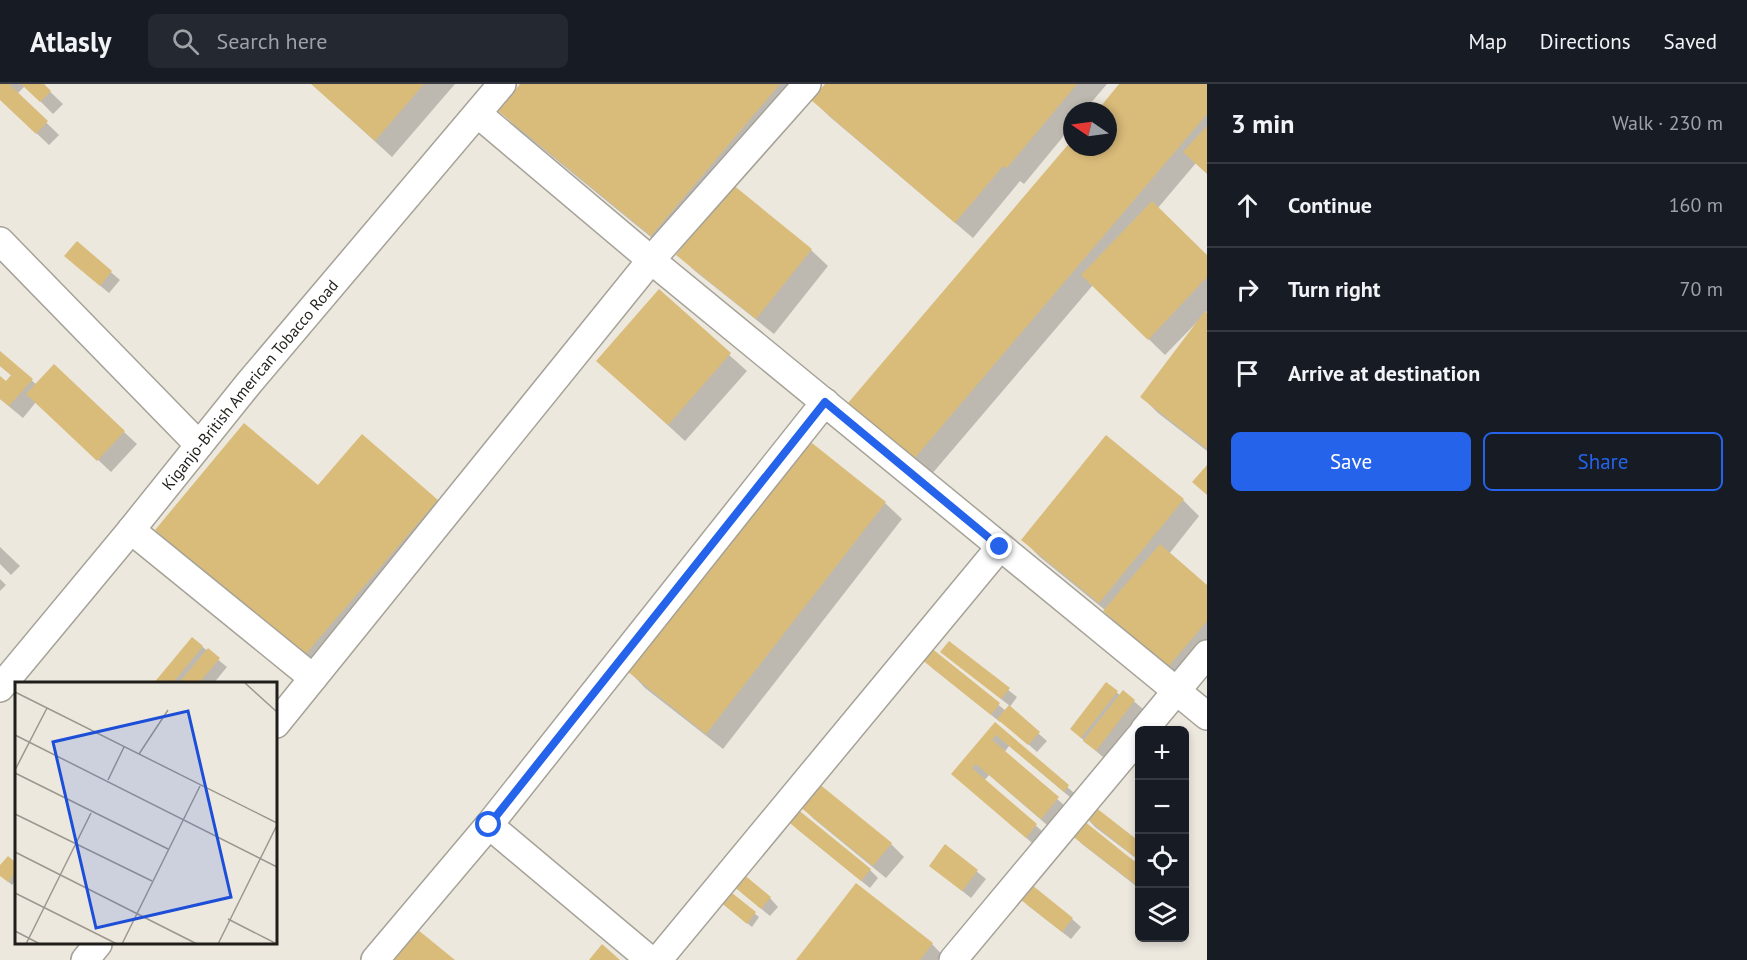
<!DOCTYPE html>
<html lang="en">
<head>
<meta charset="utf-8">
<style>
	body { margin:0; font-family:"PT Sans",sans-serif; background:#242831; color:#f1f3f6 }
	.controls { position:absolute; right:18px; bottom:18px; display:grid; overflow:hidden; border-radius:9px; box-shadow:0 3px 9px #0003 }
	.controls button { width:54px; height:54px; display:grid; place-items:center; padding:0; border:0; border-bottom:2px solid #363941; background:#171b24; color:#f1f3f6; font:30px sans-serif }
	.compass { position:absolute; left:1063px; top:18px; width:54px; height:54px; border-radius:50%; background:#171b24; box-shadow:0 3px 9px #0003; rotate:283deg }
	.stop { position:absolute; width:18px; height:18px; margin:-14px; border:4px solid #2563eb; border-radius:50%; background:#fff }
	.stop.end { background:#2563eb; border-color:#fff; box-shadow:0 2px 6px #0008 }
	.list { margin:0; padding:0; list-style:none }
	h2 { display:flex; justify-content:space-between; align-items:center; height:78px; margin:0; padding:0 24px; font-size:26px }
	h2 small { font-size:20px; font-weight:400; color:#9ea1a6 }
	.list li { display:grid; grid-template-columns:39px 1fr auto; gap:18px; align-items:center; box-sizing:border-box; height:84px; padding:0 24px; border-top:2px solid #363941 }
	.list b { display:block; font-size:22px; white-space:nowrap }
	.list em { font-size:20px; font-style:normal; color:#9ea1a6 }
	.actions { display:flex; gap:12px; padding:18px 24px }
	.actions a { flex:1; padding:14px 0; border:2px solid #2563eb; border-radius:9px; text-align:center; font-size:21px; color:#2563eb }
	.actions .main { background:#2563eb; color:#fff }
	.icon { flex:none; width:33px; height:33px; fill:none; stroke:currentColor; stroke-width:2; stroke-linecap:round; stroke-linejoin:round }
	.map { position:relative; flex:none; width:1207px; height:876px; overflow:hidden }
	header { display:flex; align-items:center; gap:36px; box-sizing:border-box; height:84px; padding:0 30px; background:#171b24; border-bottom:2px solid #363941 }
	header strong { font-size:28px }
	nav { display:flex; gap:33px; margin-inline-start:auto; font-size:21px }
	.search { width:420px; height:54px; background:#242831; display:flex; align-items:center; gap:15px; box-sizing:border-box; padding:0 21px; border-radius:9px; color:#9ea1a6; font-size:22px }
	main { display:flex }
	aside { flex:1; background:#171b24 }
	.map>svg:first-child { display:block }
	.shadow { fill:#0003 }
	.building { fill:#dabc7a }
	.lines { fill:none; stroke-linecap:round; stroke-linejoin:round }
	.minor-casing { stroke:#a6a298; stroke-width:30 }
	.minor { stroke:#fff; stroke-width:27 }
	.route { stroke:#2563eb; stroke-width:8 }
	.labels { text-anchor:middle; stroke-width:4.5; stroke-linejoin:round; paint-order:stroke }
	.street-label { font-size:16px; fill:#201e1a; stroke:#fff }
	.inset-road { fill:none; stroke:#9b9790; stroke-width:1.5 }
	.view { fill:#1d4ed8; fill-opacity:0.15; stroke:#1d4ed8; stroke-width:3 }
	.inset-edge { fill:none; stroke:#201e1a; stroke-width:3 }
</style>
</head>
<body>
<header>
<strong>Atlasly</strong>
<div class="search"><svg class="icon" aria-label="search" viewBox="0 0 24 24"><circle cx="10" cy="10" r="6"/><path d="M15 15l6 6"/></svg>Search here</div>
<nav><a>Map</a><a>Directions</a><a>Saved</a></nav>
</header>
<main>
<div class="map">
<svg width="1207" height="876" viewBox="0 0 1207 876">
	<rect width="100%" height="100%" fill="#ede8de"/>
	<g class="shadow">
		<path d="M0,0H42L63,20L53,30L25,2L17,10L59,51L49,61L0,15Z"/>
		<path d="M312,0H455L392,73Z"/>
		<path d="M522,0H810L668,167L516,43L500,27Z"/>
		<path d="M827,0H1107L1084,27H1072V42L1024,100L1020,97L973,154L830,33L813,16Z"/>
		<path d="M1121,0H1207V89L1196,79L1157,125L1207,173V227L1205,229L1207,231V367L1158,329L1142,313L1198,239L1197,238L1165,271L1093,201L931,391L850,319L1072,58V63H1108V27H1098Z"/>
		<path d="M77,159L120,196L109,209L74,180Z"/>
		<path d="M811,166L828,182L774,250L695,187L678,171Z"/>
		<path d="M659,208L747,287L685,357L598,277Z"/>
		<path d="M0,269L37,301L124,348L137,360L111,388L36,318L23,334L0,315V294L6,299L12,292L0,282Z"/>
		<path d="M319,403L437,417L453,433L320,589L173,462L157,446Z"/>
		<path d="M1183,416L1199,432L1169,470L1207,503V573L1185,598L1121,543L1105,526L1040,473L1023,456Z"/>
		<path d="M885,419L902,435L723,665L645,604L629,587Z"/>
		<path d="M0,463L20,482L11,491L0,480Z"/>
		<path d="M0,495L6,501L0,507Z"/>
		<path d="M193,555L227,583L213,600H155Z"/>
		<path d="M949,559L1017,613L1009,624L1047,657L1037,668L1001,636L1000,638L931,583L930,565L1006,627L1010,622L951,576Z"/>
		<path d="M1106,600L1120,611L1123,608L1143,625L1104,674L1080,653Z"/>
		<path d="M995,640L1081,715L1077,719L1009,662L1004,669L1071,727L1054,747L989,691L984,697L1049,753L1039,765L953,690Z"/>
		<path d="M819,701L891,760L904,773L886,794L814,735L802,723Z"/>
		<path d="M1083,730L1140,760V805L1082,760L1070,747L1134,779L1137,775L1095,743Z"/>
		<path d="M796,744L870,786L878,794L870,804Z"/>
		<path d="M945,762L986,795L971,814L931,782Z"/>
		<path d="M8,774L16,781V796L12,801L0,791V784Z"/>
		<path d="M727,807L759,833L752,843L723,820Z"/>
		<path d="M742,809L770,814L778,823L770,832Z"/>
		<path d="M1026,820L1072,835L1081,843L1071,855Z"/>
		<path d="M932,860L947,876H798Z"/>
	</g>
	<g class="building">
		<path d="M0,0H9L48,37L36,50L0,16Z"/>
		<path d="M21,0H44L51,7L40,18Z"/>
		<path d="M311,0H424L375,57Z"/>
		<path d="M520,0H780L651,152L498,27Z"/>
		<path d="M825,0H1077L1007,84L1003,82L955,139L811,16Z"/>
		<path d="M1119,0H1207V30L914,375L848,319L1072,56V63H1108V27H1097Z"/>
		<path d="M1207,42V90L1183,68Z"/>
		<path d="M732,100L812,165L756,235L676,171Z"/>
		<path d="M1152,117L1207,171V193L1148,256L1081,191Z"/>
		<path d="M77,157L112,187L100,202L64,172Z"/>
		<path d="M659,205L731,269L668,341L596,277Z"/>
		<path d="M1205,227L1207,229V365L1140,313Z"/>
		<path d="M0,267L33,295L9,322L0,315V292L6,297L11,291L0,282Z"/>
		<path d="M54,280L125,347L97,377L26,310Z"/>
		<path d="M244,339L318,401L362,350L438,416L303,573L155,446Z"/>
		<path d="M1106,351L1184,415L1099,519L1021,456Z"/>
		<path d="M807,355L886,418L706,650L627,587Z"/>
		<path d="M1207,381V411L1192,398Z"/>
		<path d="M1160,460L1207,501V537L1168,583L1103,527Z"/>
		<path d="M192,553L203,562L172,600H153Z"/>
		<path d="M949,557L1010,604L1001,615L940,568Z"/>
		<path d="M930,563L1000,619L991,631L921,575Z"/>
		<path d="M208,564L220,574L198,600H178Z"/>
		<path d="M1106,598L1118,607L1081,654L1070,645Z"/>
		<path d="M1123,606L1135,616L1096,667L1083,657Z"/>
		<path d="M1009,621L1040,648L1028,661L997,635Z"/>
		<path d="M995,638L1069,701L1064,708L996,651L992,656L1059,713L1041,735L976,680L972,684L1037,740L1026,754L951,690Z"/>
		<path d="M818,699L892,759L873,782L800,723Z"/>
		<path d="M1090,719L1140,758V804L1067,748L1079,733L1134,777L1136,774L1081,730Z"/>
		<path d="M796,724L871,785L861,797L786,736Z"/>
		<path d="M945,760L978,786L962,807L929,782Z"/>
		<path d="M8,772L16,779V788L8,798L0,792V781Z"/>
		<path d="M742,789L771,813L761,825L732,801Z"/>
		<path d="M1027,797L1073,834L1062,848L1016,812Z"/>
		<path d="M856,799L933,859L920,876H796Z"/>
		<path d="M727,805L756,828L747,840L718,816Z"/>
		<path d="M412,841L455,876H383Z"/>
		<path d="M602,860L620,876H589Z"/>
	</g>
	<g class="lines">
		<defs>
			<g id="minor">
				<path d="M478,30L651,176L1207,632"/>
				<path d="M0,157L199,361"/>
				<path d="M131,446L313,594"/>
				<path id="s1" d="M0,604L131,446L249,299L502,0"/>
				<path d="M276,640L651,176L807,0"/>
				<path d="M1144,646L1207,570"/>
				<path d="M489,741L650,876"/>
				<path d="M85,876L98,860"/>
				<path d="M375,876L489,741L825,318"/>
				<path d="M658,876L1000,463"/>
				<path d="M953,876L1140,652"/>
			</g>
		</defs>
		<use href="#minor" class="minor-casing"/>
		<use href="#minor" class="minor"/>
	</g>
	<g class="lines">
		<path class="route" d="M489,741L825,318L1000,463"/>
	</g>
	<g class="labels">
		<g class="street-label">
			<text dy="6" stroke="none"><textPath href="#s1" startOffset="393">Kiganjo-British American Tobacco Road</textPath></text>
		</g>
	</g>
	<g transform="translate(15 598)">
		<rect width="262" height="262" fill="#ede8de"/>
		<path class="inset-road" d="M230,1L262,30M0,10L262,141M0,53L262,185M124,72L153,28M0,88L32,26M0,91L153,167M93,98L109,65M0,132L137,199M0,170L182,262M0,211L102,262M213,237L262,262M0,249L25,262M11,262L76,131M107,262L185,104M203,262L262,143"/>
		<path class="view" d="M173,29L216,215L81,246L38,60Z"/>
		<rect width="262" height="262" class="inset-edge"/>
	</g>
</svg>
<div class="controls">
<button>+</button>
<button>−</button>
<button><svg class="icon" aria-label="locate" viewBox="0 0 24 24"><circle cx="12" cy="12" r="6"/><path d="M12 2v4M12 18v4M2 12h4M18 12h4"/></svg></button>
<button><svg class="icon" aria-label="layers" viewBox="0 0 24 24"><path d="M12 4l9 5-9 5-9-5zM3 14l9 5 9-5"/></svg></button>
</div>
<svg class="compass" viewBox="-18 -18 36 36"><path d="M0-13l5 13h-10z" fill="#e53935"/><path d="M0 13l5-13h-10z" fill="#9ea1a6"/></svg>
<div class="stop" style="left:489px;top:741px"></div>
<div class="stop end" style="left:1000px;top:463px"></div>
</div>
<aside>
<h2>3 min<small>Walk · 230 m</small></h2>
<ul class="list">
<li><svg class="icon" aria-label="ahead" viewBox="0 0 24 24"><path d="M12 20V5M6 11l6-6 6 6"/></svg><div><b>Continue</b></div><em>160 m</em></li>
<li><svg class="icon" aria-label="right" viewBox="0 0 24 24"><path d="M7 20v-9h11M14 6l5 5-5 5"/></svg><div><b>Turn right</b></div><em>70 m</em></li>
<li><svg class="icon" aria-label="arrive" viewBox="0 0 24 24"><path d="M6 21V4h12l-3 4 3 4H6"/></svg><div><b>Arrive at destination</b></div></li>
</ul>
<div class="actions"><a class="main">Save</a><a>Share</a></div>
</aside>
</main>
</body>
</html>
